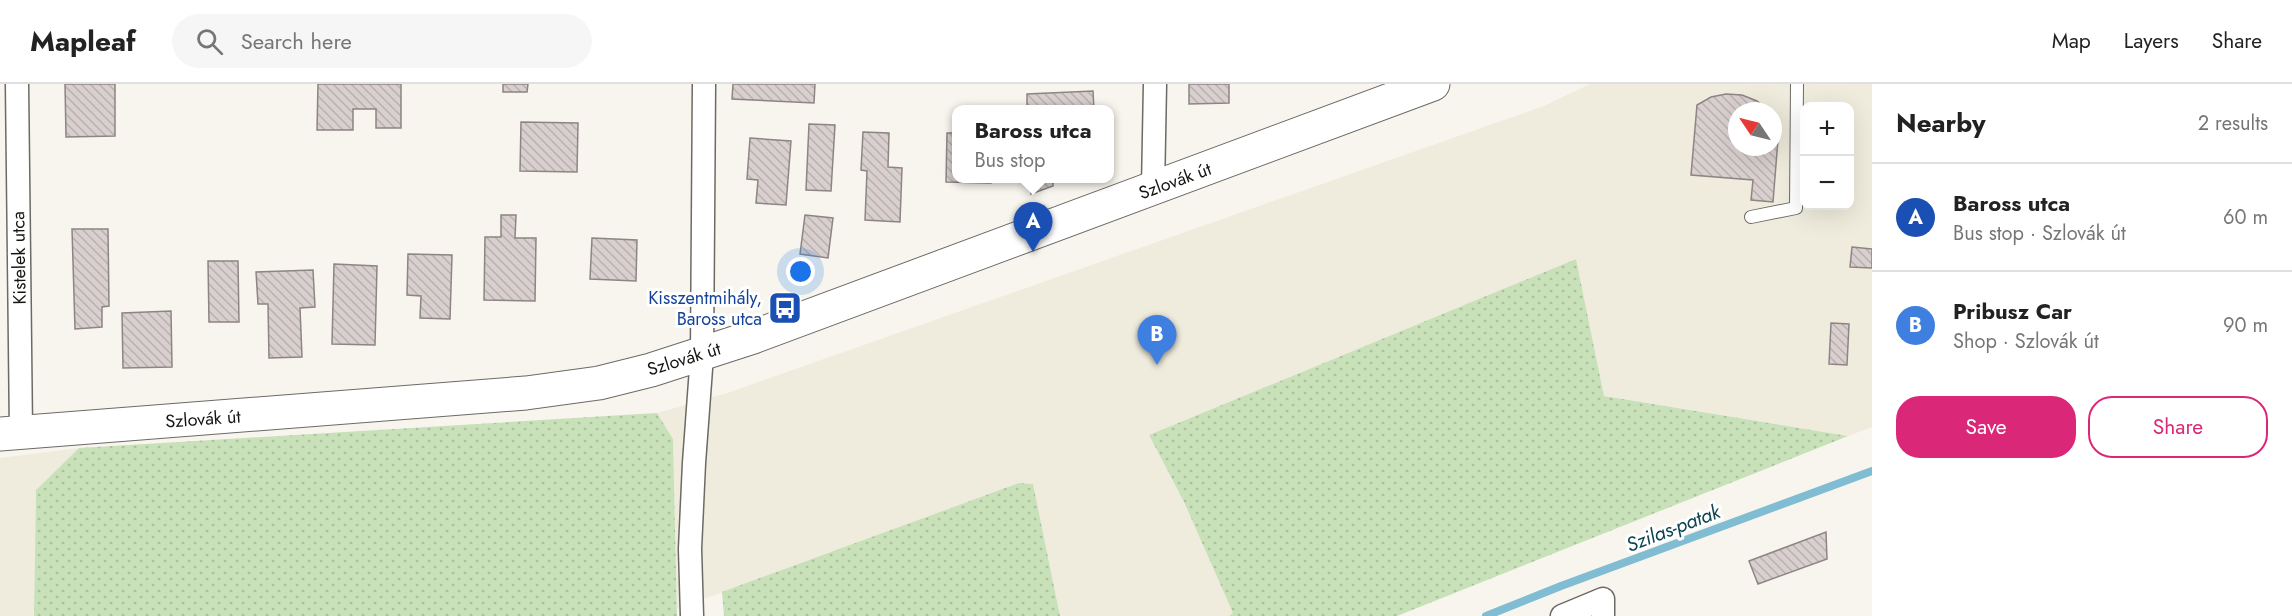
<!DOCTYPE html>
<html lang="en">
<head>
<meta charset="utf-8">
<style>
	body { margin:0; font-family:Jost,sans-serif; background:#f6f6f6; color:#222 }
	.controls { position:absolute; right:18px; top:18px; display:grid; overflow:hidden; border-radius:12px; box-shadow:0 6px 24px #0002 }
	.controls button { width:54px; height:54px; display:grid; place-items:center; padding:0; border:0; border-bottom:2px solid #e0e0e0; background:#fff; color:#222; font:30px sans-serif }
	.compass { position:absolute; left:1728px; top:18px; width:54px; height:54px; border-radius:50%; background:#fff; box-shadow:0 6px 24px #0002; rotate:305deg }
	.you { position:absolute; left:801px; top:188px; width:21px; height:21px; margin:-15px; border:4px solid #fff; border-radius:50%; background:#1a73e8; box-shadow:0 0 0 9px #1a73e833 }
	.badge { display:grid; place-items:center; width:39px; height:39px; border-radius:50%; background:#db2777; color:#fff; font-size:20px; font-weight:700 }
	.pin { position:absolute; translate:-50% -50px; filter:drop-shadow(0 2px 3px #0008) }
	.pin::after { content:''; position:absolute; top:32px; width:21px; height:18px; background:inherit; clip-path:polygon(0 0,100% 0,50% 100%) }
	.popup { position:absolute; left:952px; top:21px; width:162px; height:78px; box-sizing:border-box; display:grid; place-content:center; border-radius:12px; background:#fff; filter:drop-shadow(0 2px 4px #0005); font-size:20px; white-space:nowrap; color:#767676 }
	.popup b { font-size:22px; color:#222 }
	.popup::after { content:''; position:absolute; left:50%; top:100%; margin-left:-12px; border:12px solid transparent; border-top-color:#fff }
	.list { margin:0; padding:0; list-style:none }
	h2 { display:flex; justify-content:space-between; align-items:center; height:78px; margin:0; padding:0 24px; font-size:26px }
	h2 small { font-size:20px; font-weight:400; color:#767676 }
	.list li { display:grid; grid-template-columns:39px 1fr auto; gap:18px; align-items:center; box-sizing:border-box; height:108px; padding:0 24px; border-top:2px solid #e0e0e0 }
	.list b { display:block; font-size:22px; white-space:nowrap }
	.list p { margin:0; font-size:20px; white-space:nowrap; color:#767676 }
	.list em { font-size:20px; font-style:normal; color:#767676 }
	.actions { display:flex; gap:12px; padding:18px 24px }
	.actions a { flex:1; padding:14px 0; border:2px solid #db2777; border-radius:24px; text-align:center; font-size:21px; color:#db2777 }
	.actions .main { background:#db2777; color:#fff }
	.icon { flex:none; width:33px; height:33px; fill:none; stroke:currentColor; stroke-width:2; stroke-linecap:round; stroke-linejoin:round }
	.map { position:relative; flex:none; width:1872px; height:532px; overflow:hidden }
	header { display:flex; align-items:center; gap:36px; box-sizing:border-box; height:84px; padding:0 30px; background:#fff; border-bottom:2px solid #e0e0e0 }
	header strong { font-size:28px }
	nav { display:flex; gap:33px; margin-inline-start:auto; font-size:21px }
	.search { width:420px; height:54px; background:#f6f6f6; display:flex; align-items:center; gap:15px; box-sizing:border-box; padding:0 21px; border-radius:33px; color:#767676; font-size:22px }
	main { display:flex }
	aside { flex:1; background:#fff }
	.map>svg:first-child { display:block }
	.built { fill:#f0ecdd; fill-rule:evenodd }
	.grass { fill:url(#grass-dots) }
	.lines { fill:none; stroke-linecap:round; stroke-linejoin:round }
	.stream { stroke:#80bdd2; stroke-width:8 }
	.building { fill:url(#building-back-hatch); stroke:#8d8583; stroke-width:1.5 }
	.service-casing { stroke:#6c6a64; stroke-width:14 }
	.minor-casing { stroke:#6c6a64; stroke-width:25 }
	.secondary-casing { stroke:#6c6a64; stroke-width:35 }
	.service { stroke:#fff; stroke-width:12 }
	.minor { stroke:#fff; stroke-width:22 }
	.secondary { stroke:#fff; stroke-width:33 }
	.labels { text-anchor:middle; stroke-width:6; stroke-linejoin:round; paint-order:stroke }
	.street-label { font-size:18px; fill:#141411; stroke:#fff }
	.transit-label { font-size:18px; fill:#164399; stroke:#fff; text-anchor:end }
	.water-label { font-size:20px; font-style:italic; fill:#0d4453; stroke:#fff }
</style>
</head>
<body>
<header>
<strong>Mapleaf</strong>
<div class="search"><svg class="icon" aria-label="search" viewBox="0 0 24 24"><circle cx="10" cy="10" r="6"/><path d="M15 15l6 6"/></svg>Search here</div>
<nav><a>Map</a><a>Layers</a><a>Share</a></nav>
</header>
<main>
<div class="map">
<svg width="1872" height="532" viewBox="0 0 1872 532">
	<defs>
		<pattern id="grass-dots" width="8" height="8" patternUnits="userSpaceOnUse" patternTransform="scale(1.5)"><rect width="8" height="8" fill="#c8e1b9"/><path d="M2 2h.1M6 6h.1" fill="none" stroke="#abc09e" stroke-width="1.8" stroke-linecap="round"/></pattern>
		<pattern id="building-back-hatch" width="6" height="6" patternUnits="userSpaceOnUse" patternTransform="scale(1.5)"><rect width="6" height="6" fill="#d8cfce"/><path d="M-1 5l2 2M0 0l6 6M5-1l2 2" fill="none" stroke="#b8b1b0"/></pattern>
	</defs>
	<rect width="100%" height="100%" fill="#f7f5ee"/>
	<g class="built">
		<path d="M1590,0H1872V343L1848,352L1604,312L1576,175L1149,351L1184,418L1233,529L1229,532H1060L1033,400L1019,399L677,525L673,355L657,329L727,309L1544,22ZM1804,22H1850V122H1804ZM1737,27H1773V63H1737Z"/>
		<path d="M79,364L36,406L34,532H0V374Z"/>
	</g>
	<g class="grass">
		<path d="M1576,175L1604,312L1848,352L1397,532H1229L1233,529L1184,418L1149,351Z"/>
		<path d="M657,329L673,355L677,532H34L36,406L79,364Z"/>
		<path d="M1019,399L1033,400L1060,532H724L722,508Z"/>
	</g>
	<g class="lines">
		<path class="stream" d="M1486,532L1561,502L1872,387"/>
	</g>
	<g class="building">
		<path d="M65,0H115V52L66,53Z"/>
		<path d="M318,0H401V44H376V25H353V46H317Z"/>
		<path d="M503,0H528L527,8H503Z"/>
		<path d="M733,0H815L814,19L732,15Z"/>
		<path d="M1189,0H1229V19L1189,20Z"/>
		<path d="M1093,7L1094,26H1027V10Z"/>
		<path d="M1726,10L1742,11L1757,17L1769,27H1737V63H1773V32L1779,43L1773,118L1751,116L1753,96L1691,91L1697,21L1711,13Z"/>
		<path d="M521,38L578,39L577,88L520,87Z"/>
		<path d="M809,40L835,41L831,107L806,106Z"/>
		<path d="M863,48L889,49L888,83L902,84L900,138L865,136L867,87L861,86Z"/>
		<path d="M947,49H956V94H991V99L946,98Z"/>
		<path d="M750,54L791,57L786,121L756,119L758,96L747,95Z"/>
		<path d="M1031,94H1053V102L1031,110Z"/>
		<path d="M501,131H516L515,154H536L535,217L484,216L485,153H501Z"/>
		<path d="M805,131L833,134L828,174L800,170Z"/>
		<path d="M72,145H108L109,222L102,223V243L75,245Z"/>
		<path d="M592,154L637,156L636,197L590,195Z"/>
		<path d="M1852,163L1872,165V184L1850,183Z"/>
		<path d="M408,170L452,171L450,235L420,234L421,212L407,211Z"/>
		<path d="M208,177H238L239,238H209Z"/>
		<path d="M334,180L377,182L375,261L332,260Z"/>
		<path d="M313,186L315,223L300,224L302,273L269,274L268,220H258L256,188Z"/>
		<path d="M171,227L172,283L123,284L122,229Z"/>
		<path d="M1831,239L1849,240L1847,281L1829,280Z"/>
		<path d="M1826,448L1827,475L1758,500L1749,477Z"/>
	</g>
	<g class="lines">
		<defs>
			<path id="service" d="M1751,133L1796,124L1797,0"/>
			<g id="minor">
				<path d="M17,0L21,348"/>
				<path d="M1153,105L1155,0"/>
				<path d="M692,532L690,465L694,379L702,271L704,0"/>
				<path d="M1562,532L1603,515V532"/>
			</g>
			<path id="secondary" d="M0,350L526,309L599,299L651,286L753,253L1433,0"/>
		</defs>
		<use href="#service" class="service-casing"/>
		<use href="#minor" class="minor-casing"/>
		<use href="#secondary" class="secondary-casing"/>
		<use href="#service" class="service"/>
		<use href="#minor" class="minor"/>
		<use href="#secondary" class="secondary"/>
	</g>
	<defs>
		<symbol id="bus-square" viewBox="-11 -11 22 22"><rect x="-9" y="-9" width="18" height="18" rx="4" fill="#1a4fb4" stroke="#fff"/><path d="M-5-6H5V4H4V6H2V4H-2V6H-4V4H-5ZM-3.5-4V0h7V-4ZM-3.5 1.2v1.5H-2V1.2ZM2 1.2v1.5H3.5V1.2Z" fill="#fff"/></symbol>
	</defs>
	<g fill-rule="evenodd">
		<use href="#bus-square" x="766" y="205" width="38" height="38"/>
	</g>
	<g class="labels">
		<g class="street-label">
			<text transform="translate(1175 97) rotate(-20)" y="6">Szlovák út</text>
			<text transform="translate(19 174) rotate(-91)" y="6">Kistelek utca</text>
			<text transform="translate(684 275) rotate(-17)" y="6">Szlovák út</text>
			<text transform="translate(203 335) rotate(-4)" y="6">Szlovák út</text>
		</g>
		<g class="transit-label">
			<text x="762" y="220">Kisszentmihály,<tspan x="762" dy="21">Baross utca</tspan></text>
		</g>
		<g class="water-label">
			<text transform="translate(1673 444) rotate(-21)" y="7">Szilas-patak</text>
		</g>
	</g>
</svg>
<div class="controls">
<button>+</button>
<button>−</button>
</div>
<svg class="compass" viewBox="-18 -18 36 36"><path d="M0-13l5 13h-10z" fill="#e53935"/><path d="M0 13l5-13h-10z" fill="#767676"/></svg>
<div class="you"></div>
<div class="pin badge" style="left:1033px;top:168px;background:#1a4fb4">A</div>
<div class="popup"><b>Baross utca</b>Bus stop</div>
<div class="pin badge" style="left:1157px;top:281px;background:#3f7fe0">B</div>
</div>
<aside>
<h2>Nearby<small>2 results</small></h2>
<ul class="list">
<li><span class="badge" style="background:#1a4fb4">A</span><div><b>Baross utca</b><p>Bus stop · Szlovák út</p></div><em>60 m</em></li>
<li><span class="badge" style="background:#3f7fe0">B</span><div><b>Pribusz Car</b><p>Shop · Szlovák út</p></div><em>90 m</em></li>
</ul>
<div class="actions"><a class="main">Save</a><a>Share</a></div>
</aside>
</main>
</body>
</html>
